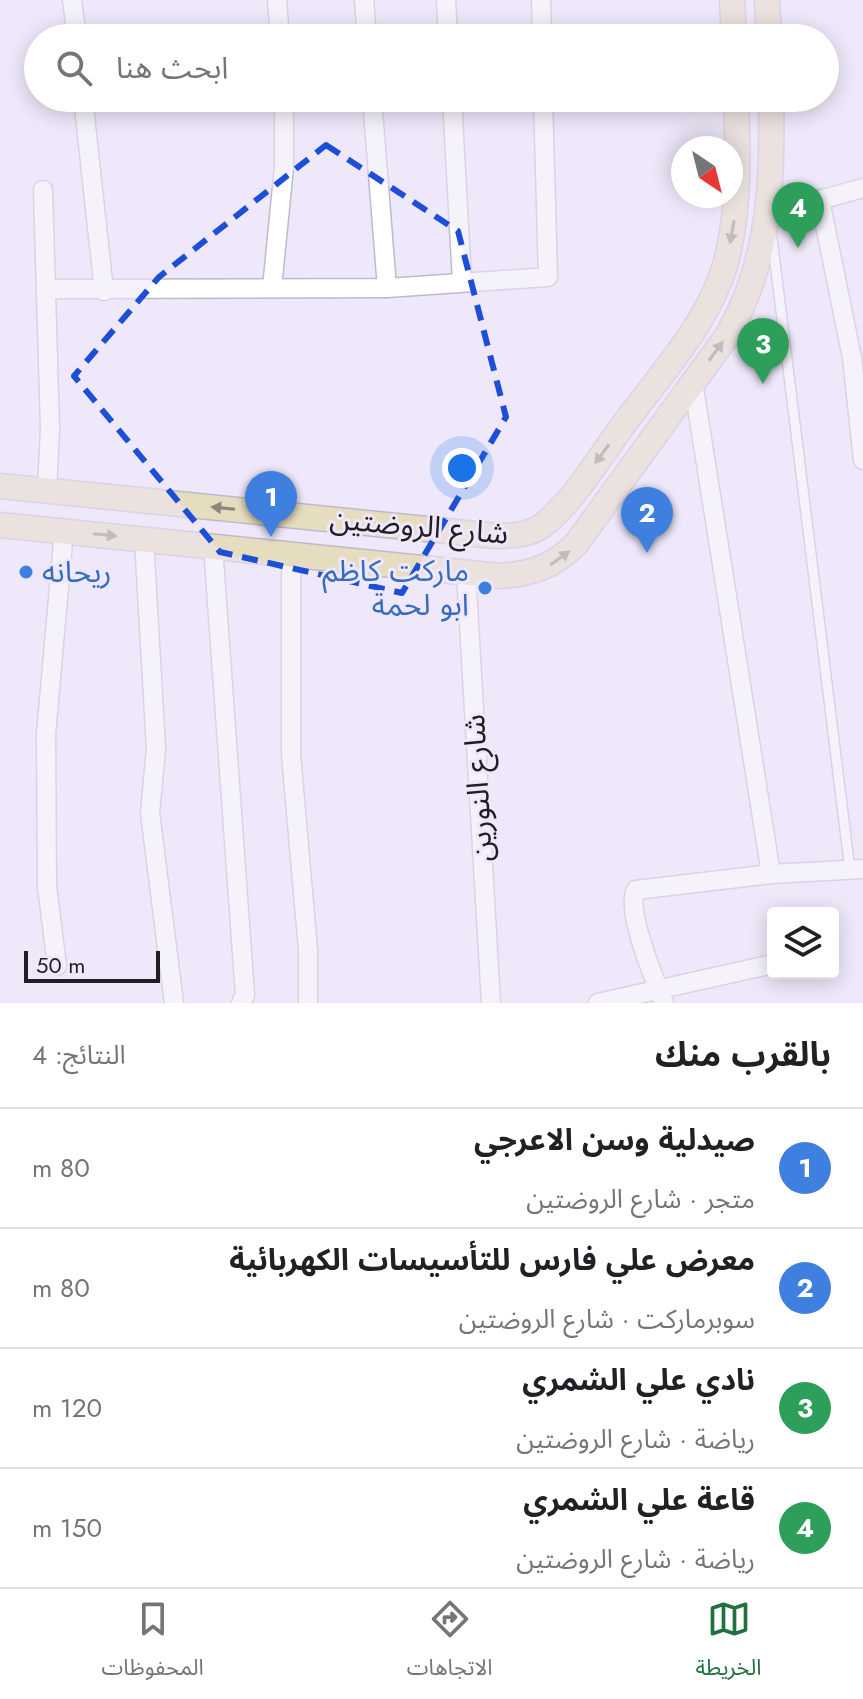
<!DOCTYPE html>
<html lang="ar">
<head>
<meta charset="utf-8">
<style>
	body { margin:0; font-family:Jost,"Noto Sans Arabic",sans-serif; background:#f6f6f6; color:#202124; direction:rtl }
	.controls { position:absolute; right:24px; bottom:24px; display:grid; overflow:hidden; border-radius:8px; box-shadow:0 4px 20px #0003 }
	.controls button { width:72px; height:72px; display:grid; place-items:center; padding:0; border:0; border-bottom:2px solid #e0e0e0; background:#fff; color:#202124; font:40px sans-serif }
	.compass { position:absolute; left:671px; top:136px; width:72px; height:72px; border-radius:50%; background:#fff; box-shadow:0 4px 20px #0003; rotate:145deg }
	.scale { position:absolute; left:24px; bottom:20px; width:136px; box-sizing:border-box; padding-left:8px; border:4px solid #201e24; border-top:0; font-size:22px; line-height:28px; white-space:nowrap; color:#201e24; -webkit-text-stroke:6px #eee8fa; paint-order:stroke }
	.you { position:absolute; left:462px; top:468px; width:28px; height:28px; margin:-20px; border:6px solid #fff; border-radius:50%; background:#1a73e8; box-shadow:0 0 0 12px #1a73e833 }
	.badge { display:grid; place-items:center; width:52px; height:52px; border-radius:50%; background:#23703f; color:#fff; font-size:26px; font-weight:700 }
	.pin { position:absolute; translate:-50% -66px; filter:drop-shadow(0 2px 4px #0008) }
	.pin::after { content:''; position:absolute; top:42px; width:28px; height:24px; background:inherit; clip-path:polygon(0 0,100% 0,50% 100%) }
	.list { margin:0; padding:0; list-style:none }
	h2 { display:flex; justify-content:space-between; align-items:center; height:104px; margin:0; padding:0 32px; font-size:34px }
	h2 small { font-size:26px; font-weight:400; color:#757577 }
	.list li { display:grid; grid-template-columns:52px 1fr auto; gap:24px; align-items:center; box-sizing:border-box; height:120px; padding:0 32px; border-top:2px solid #e0e0e0 }
	.list b { display:block; font-size:30px; white-space:nowrap }
	.list p { margin:0; font-size:26px; white-space:nowrap; color:#757577 }
	.list em { font-size:26px; font-style:normal; color:#757577 }
	.icon { flex:none; width:44px; height:44px; fill:none; stroke:currentColor; stroke-width:2; stroke-linecap:round; stroke-linejoin:round }
	.map { position:relative; flex:none; width:863px; height:1003px; overflow:hidden; direction:ltr }
	.search { position:absolute; background:#fff; box-shadow:0 4px 20px #0003; left:24px; right:24px; top:24px; height:88px; display:flex; align-items:center; gap:20px; box-sizing:border-box; padding:0 28px; border-radius:44px; color:#757577; font-size:30px }
	.sheet { height:584px; background:#fff }
	nav { display:flex; justify-content:space-around; align-items:center; box-sizing:border-box; height:112px; border-top:2px solid #e0e0e0; background:#fff; font-size:22px; color:#757577 }
	nav a { display:grid; justify-items:center; gap:4px }
	nav .on { color:#23703f }
	.map>svg:first-child { display:block }
	.lines { fill:none; stroke-linecap:round; stroke-linejoin:round }
	.lane-casing { stroke:#bfbacb; stroke-width:12 }
	.street-casing { stroke:#bfbacb; stroke-width:21 }
	.secondary-casing { stroke:#bfbacb; stroke-width:27 }
	.lane { stroke:#fff; stroke-width:9 }
	.street { stroke:#fff; stroke-width:18 }
	.secondary { stroke:#e6dcbf; stroke-width:24 }
	.oneway { fill:#8d8679 }
	.marked { fill:none; stroke:#1d4ed8; stroke-width:6; stroke-dasharray:16 10; stroke-linejoin:round }
	.shop-dot { fill:#3f7fe0; stroke:#eee8fa; stroke-width:3 }
	.labels { text-anchor:middle; stroke-width:6; stroke-linejoin:round; paint-order:stroke }
	.street-label { font-size:30px; fill:#201e24; stroke:#eee8fa }
	.shop-label { font-size:30px; fill:#366cbe; stroke:#eee8fa; text-anchor:end }
</style>
</head>
<body>
<div class="map">
<svg width="863" height="1003" viewBox="0 0 863 1003">
	<rect width="100%" height="100%" fill="#eee8fa"/>
	<g class="lines">
		<defs>
			<path id="lane" d="M772,238L850,870"/>
			<g id="street">
				<path d="M72,0L77,38"/>
				<path d="M277,0L280,38"/>
				<path d="M364,0L367,38"/>
				<path d="M446,0L448,38"/>
				<path d="M541,0L542,38"/>
				<path d="M83,98L104,291"/>
				<path d="M372,98L387,288"/>
				<path d="M452,98L462,282"/>
				<path d="M43,190L50,429L47,491"/>
				<path d="M820,200L852,358L863,460"/>
				<path d="M769,214L863,188"/>
				<path d="M272,288L284,167V98"/>
				<path d="M46,289L387,288L548,277L543,98"/>
				<path d="M693,382L771,874"/>
				<path d="M144,539L156,749L150,813L174,1003"/>
				<path d="M213,546L245,995L241,1003"/>
				<path d="M291,554V754L308,950V1003"/>
				<path d="M466,572L491,1003"/>
				<path d="M57,966L47,886L46,734L64,531"/>
				<path d="M598,1003L773,964"/>
				<path d="M664,1003C655,980 625,911 636,890L771,874L863,869"/>
			</g>
			<g id="secondary">
				<path d="M732,0L734,38"/>
				<path d="M767,0L769,38"/>
				<path d="M0,486L496,536C515,536 532,535 547,522C576,497 597,461 619,431C656,379 709,324 726,262C740,208 738,153 736,98"/>
				<path d="M0,525L500,576C531,574 553,567 576,544L727,336C770,262 773,182 771,98"/>
			</g>
		</defs>
		<use href="#lane" class="lane-casing"/>
		<use href="#street" class="street-casing"/>
		<use href="#secondary" class="secondary-casing"/>
		<use href="#lane" class="lane"/>
		<use href="#street" class="street"/>
		<use href="#secondary" class="secondary"/>
	</g>
	<defs><path id="oneway-solid" d="M-6-.8H1V-3.2L6.5 0L1 3.2V.8H-6Z" transform="scale(2)"/></defs>
	<g class="oneway">
		<use href="#oneway-solid" transform="translate(732 232) rotate(100)"/>
		<use href="#oneway-solid" transform="translate(716 351) rotate(-54)"/>
		<use href="#oneway-solid" transform="translate(602 454) rotate(126)"/>
		<use href="#oneway-solid" transform="translate(223 508) rotate(-174)"/>
		<use href="#oneway-solid" transform="translate(105 535) rotate(6)"/>
		<use href="#oneway-solid" transform="translate(560 558) rotate(-36)"/>
	</g>
	<path d="M0 0H863V1003H0ZM326,145L458,231L506,417L402,593L220,552L74,376L159,277Z" fill="#eee8fa" fill-opacity=".55" fill-rule="evenodd"/>
	<path class="marked" d="M326,145L458,231L506,417L402,593L220,552L74,376L159,277Z"/>
	<g class="shop-dot">
		<circle cx="26" cy="572" r="8"/>
		<circle cx="485" cy="588" r="8"/>
	</g>
	<g class="labels">
		<g class="street-label">
			<text transform="translate(419 526) rotate(5)" y="10">شارع الروضتين</text>
			<text transform="translate(478 788) rotate(-93)" y="10">شارع النورين</text>
		</g>
		<g class="shop-label">
			<text x="469" y="581">ماركت كاظم<tspan x="469" dy="34">ابو لحمة</tspan></text>
			<text x="42" y="582" text-anchor="start">ريحانه</text>
		</g>
	</g>
</svg>
<div class="controls">
<button><svg class="icon" aria-label="layers" viewBox="0 0 24 24"><path d="M12 4l9 5-9 5-9-5zM3 14l9 5 9-5"/></svg></button>
</div>
<svg class="compass" viewBox="-18 -18 36 36"><path d="M0-13l5 13h-10z" fill="#e53935"/><path d="M0 13l5-13h-10z" fill="#757577"/></svg>
<div class="scale">50 m</div>
<div class="you"></div>
<div class="pin badge" style="left:271px;top:537px;background:#3f7fe0">1</div>
<div class="pin badge" style="left:647px;top:553px;background:#3f7fe0">2</div>
<div class="pin badge" style="left:763px;top:384px;background:#2e9e5b">3</div>
<div class="pin badge" style="left:798px;top:248px;background:#2e9e5b">4</div>
<div class="search"><svg class="icon" aria-label="search" viewBox="0 0 24 24"><circle cx="10" cy="10" r="6"/><path d="M15 15l6 6"/></svg>ابحث هنا</div>
</div>
<section class="sheet">
<h2>بالقرب منك<small>النتائج: 4</small></h2>
<ul class="list">
<li><span class="badge" style="background:#3f7fe0">1</span><div><b>صيدلية وسن الاعرجي</b><p>متجر · شارع الروضتين</p></div><em>80 m</em></li>
<li><span class="badge" style="background:#3f7fe0">2</span><div><b>معرض علي فارس للتأسيسات الكهربائية</b><p>سوبرماركت · شارع الروضتين</p></div><em>80 m</em></li>
<li><span class="badge" style="background:#2e9e5b">3</span><div><b>نادي علي الشمري</b><p>رياضة · شارع الروضتين</p></div><em>120 m</em></li>
<li><span class="badge" style="background:#2e9e5b">4</span><div><b>قاعة علي الشمري</b><p>رياضة · شارع الروضتين</p></div><em>150 m</em></li>
</ul>
</section>
<nav>
<a class="on"><svg class="icon" aria-label="map" viewBox="0 0 24 24"><path d="M3 6l6-2 6 2 6-2v14l-6 2-6-2-6 2zM9 4v14M15 6v14"/></svg>الخريطة</a>
<a><svg class="icon" aria-label="directions" viewBox="0 0 24 24"><path d="M12 3l9 9-9 9-9-9zM9 14v-3h6M13 9l2 2-2 2"/></svg>الاتجاهات</a>
<a><svg class="icon" aria-label="saved" viewBox="0 0 24 24"><path d="M7 4h10v16l-5-4-5 4z"/></svg>المحفوظات</a>
</nav>
</body>
</html>
